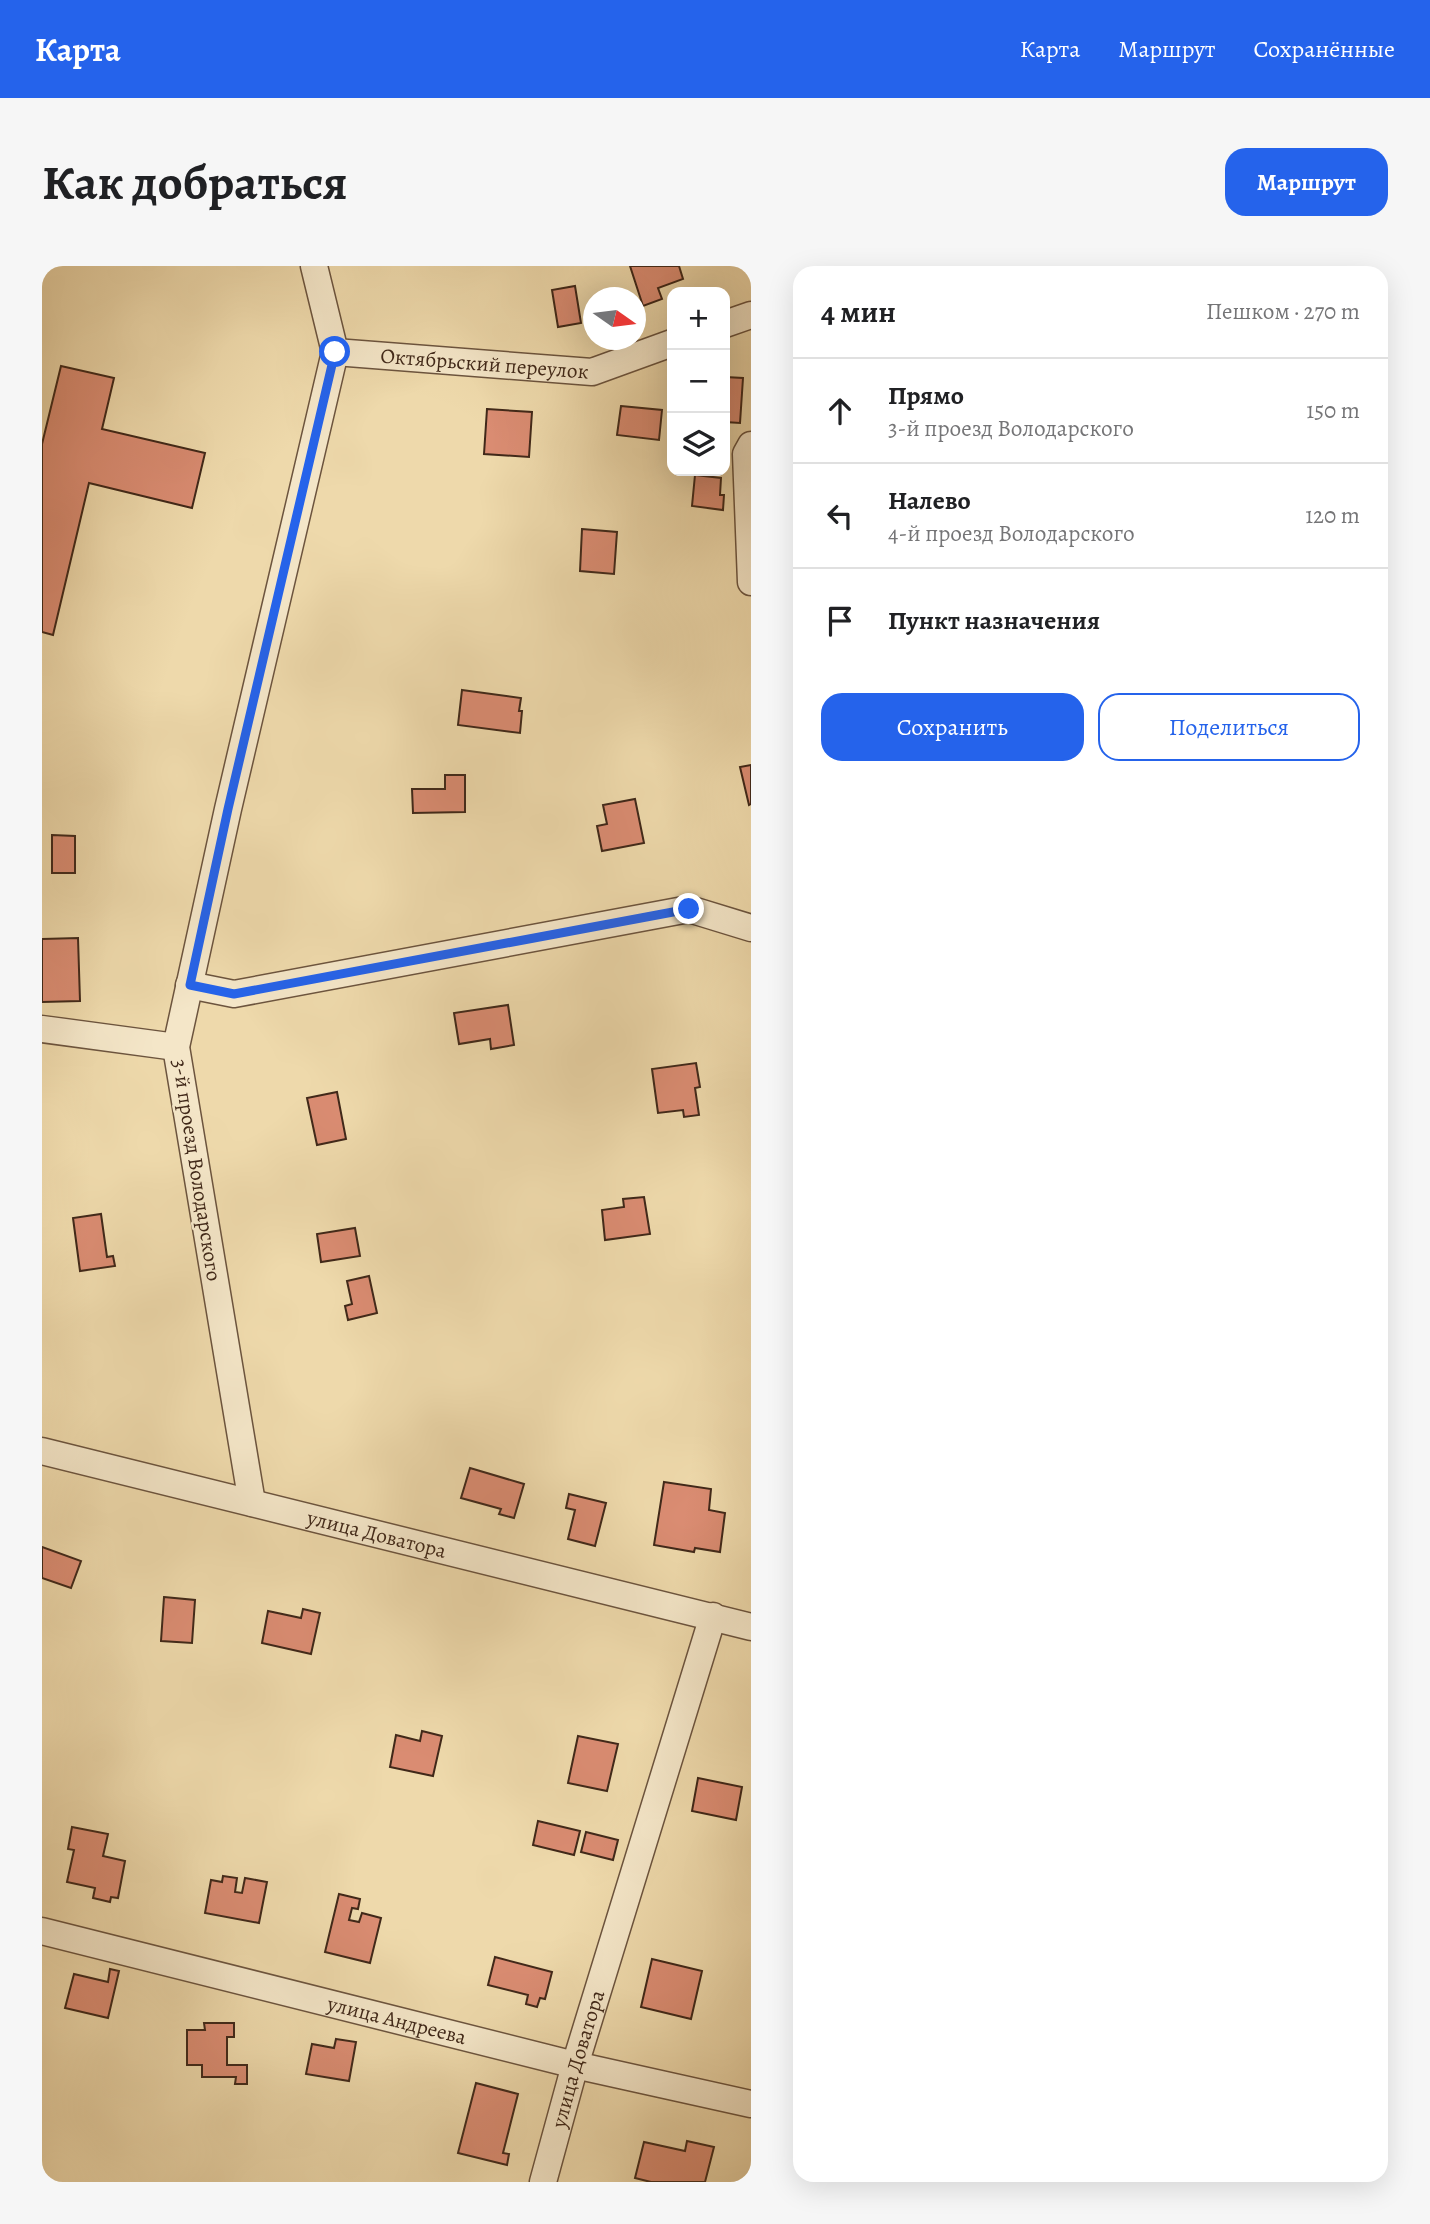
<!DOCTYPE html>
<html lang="ru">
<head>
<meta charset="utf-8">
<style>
	body { margin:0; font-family:Alegreya,serif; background:#f6f6f6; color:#202124 }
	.controls { position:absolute; right:21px; top:21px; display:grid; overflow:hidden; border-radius:14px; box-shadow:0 7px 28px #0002 }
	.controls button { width:63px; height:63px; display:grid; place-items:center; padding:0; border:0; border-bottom:2px solid #e0e0e0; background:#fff; color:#202124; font:35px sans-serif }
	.compass { position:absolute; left:541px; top:21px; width:63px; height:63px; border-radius:50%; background:#fff; box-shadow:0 7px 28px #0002; rotate:104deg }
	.stop { position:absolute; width:21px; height:21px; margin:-16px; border:5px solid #2563eb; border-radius:50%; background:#fff }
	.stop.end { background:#2563eb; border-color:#fff; box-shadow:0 2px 7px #0008 }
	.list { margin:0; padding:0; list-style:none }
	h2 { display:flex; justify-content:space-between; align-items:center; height:91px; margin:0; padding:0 28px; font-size:30px }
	h2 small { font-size:23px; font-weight:400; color:#757577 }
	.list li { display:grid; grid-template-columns:46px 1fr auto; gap:21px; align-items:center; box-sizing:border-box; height:105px; padding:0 28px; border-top:2px solid #e0e0e0 }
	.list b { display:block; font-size:26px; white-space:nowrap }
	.list p { margin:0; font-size:23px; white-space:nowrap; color:#757577 }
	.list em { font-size:23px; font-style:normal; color:#757577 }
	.actions { display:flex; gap:14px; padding:21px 28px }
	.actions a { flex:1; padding:16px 0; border:2px solid #2563eb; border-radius:21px; text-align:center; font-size:24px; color:#2563eb }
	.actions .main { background:#2563eb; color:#fff }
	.icon { flex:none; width:38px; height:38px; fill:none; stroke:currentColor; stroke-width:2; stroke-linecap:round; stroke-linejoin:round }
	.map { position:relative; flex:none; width:709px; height:1916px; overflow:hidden; border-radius:21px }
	header { display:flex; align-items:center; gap:42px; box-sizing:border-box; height:98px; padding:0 35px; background:#2563eb; color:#fff }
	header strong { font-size:33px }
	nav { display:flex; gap:38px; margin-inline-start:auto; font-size:24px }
	.intro { display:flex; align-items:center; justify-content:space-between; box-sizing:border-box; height:168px; padding:0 42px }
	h1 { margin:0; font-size:49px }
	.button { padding:18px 32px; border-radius:21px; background:#2563eb; color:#fff; font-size:24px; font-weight:700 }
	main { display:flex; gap:42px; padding:0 42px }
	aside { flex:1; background:#fff; border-radius:21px; box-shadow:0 7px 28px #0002 }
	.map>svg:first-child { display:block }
	.building { fill:#da8c72; stroke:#402819; stroke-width:2 }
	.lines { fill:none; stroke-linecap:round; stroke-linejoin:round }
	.street-casing { stroke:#6c543e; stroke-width:29 }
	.street { stroke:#f4e6c8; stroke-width:26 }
	.route { stroke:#2563eb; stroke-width:9 }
	.labels { text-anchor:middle; stroke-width:5; stroke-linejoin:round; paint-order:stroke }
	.street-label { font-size:21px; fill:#402819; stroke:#f4e6c8 }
</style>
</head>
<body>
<header>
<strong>Карта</strong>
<nav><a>Карта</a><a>Маршрут</a><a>Сохранённые</a></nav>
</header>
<div class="intro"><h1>Как добраться</h1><a class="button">Маршрут</a></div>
<main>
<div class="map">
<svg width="709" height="1916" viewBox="0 0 709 1916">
	<rect width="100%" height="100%" fill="#eed9ab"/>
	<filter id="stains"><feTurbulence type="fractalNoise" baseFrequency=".00286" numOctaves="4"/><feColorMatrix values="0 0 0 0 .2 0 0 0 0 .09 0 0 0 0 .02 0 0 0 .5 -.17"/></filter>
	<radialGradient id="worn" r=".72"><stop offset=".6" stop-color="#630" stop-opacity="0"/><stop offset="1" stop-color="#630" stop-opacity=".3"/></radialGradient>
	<g class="building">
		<path d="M588,0H637L641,13L616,22L620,33L601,40Z"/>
		<path d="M533,20L539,57L516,61L510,24Z"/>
		<path d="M19,100L72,112L60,163L163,187L150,242L47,217L11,369L0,366V178Z"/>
		<path d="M683,111L701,112L698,157L683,156Z"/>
		<path d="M579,140L620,144L617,174L575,169Z"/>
		<path d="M445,143L490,146L487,191L442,188Z"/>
		<path d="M653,209L679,212L678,229H682L681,244L650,240Z"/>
		<path d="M540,263L575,266L572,308L538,305Z"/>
		<path d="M420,424L479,432L477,445H480L478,467L416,459Z"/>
		<path d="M709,499V538L707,539L698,501Z"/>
		<path d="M403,509H423V546L371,547L370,523H403Z"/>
		<path d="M593,533L602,577L560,585L555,560L565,558L561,539Z"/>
		<path d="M10,569L33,570V607H10Z"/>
		<path d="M36,672L38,735L0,736V673Z"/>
		<path d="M466,739L472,779L449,783L448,773L417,778L412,747Z"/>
		<path d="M654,797L658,821L653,822L657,849L642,851L641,844L616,847L610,803Z"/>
		<path d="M295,826L304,873L275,879L265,832Z"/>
		<path d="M602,931L608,968L563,974L560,944L582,941L581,933Z"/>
		<path d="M59,948L65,991L71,990L73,1000L38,1005L31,952Z"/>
		<path d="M313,962L318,990L279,996L275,968Z"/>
		<path d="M327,1010L335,1047L306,1054L303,1040L310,1038L305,1015Z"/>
		<path d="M428,1202L482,1218L472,1252L457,1248L459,1243L419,1232Z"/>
		<path d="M622,1216L669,1223L667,1244L683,1247L678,1286L653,1282L652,1286L612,1279Z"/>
		<path d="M527,1228L564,1237L553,1280L526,1273L533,1244L524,1242Z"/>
		<path d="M0,1281L39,1295L29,1322L0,1312Z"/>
		<path d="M122,1331L153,1334L150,1377L119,1375Z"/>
		<path d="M261,1343L278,1347L269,1388L220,1377L226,1345L259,1352Z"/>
		<path d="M380,1465L400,1470L391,1510L348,1501L354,1469L378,1475Z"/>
		<path d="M536,1470L576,1478L565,1525L526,1517Z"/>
		<path d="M656,1512L700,1521L694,1554L650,1545Z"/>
		<path d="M496,1555L538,1565L532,1589L491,1579Z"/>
		<path d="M30,1561L66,1568L61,1590L83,1595L76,1632L69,1631L68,1636L51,1632L53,1622L25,1616L32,1584L26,1583Z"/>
		<path d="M544,1566L576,1574L571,1594L539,1586Z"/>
		<path d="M181,1610L195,1612L193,1626L200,1627L203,1612L225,1616L217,1657L163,1647L169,1614L180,1616Z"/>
		<path d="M297,1628L318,1633L316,1643L310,1642L307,1654L317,1656L320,1647L339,1652L328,1697L283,1686Z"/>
		<path d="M453,1691L510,1706L503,1733L498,1732L495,1741L484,1738L486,1729L446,1719Z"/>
		<path d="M610,1693L660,1705L649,1753L599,1741Z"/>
		<path d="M68,1703L77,1705L66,1752L23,1742L32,1708L66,1716Z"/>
		<path d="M162,1757H192V1771H185V1799H205V1818H193L194,1811H160V1799H145V1764H163Z"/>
		<path d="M294,1773L314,1776L307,1815L264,1808L270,1778L292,1782Z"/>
		<path d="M434,1817L476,1828L461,1887L467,1888L465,1899L416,1887Z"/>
		<path d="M645,1875L672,1881L663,1916H609L593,1912L602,1876L643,1885Z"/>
	</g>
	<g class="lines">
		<defs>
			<g id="street">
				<path d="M683,58L709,49"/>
				<path id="s1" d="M293,86L550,106L630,77"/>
				<path d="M709,179L704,188L709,316"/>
				<path d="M147,719L192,728L647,643L709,662"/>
				<path d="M0,763L134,781"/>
				<path id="s2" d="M0,1185L709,1361"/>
				<path d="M210,1237L134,781L186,543L293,86L272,0"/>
				<path id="s3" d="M0,1665L533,1799L709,1838"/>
				<path id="s4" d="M501,1916L533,1799L671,1350"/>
			</g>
		</defs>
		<use href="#street" class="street-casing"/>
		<use href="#street" class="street"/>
	</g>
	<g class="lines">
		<path class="route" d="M293,86L186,543L148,719L192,728L647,643"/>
	</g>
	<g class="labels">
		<g class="street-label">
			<text dy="7" stroke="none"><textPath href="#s1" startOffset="150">Октябрьский переулок</textPath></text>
			<text transform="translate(155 904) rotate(81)" y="7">3-й проезд Володарского</text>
			<text dy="7" stroke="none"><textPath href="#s2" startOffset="345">улица Доватора</textPath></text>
			<text dy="7" stroke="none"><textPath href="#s3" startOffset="366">улица Андреева</textPath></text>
			<text dy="7" stroke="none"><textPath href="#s4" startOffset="128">улица Доватора</textPath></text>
		</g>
	</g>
	<rect width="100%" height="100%" filter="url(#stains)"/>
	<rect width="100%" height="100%" fill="url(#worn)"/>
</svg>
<div class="controls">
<button>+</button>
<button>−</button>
<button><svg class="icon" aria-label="layers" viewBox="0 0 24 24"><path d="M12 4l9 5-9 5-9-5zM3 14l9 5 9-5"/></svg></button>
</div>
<svg class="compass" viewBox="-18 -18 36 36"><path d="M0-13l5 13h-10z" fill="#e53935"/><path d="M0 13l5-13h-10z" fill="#757577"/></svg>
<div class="stop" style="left:293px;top:86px"></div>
<div class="stop end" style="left:647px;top:643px"></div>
</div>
<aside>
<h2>4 мин<small>Пешком · 270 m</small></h2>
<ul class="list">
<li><svg class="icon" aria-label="ahead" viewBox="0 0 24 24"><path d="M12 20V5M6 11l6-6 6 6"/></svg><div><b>Прямо</b><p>3-й проезд Володарского</p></div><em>150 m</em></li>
<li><svg class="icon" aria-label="left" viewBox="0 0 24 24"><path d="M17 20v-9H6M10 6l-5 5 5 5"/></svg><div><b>Налево</b><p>4-й проезд Володарского</p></div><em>120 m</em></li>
<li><svg class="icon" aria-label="arrive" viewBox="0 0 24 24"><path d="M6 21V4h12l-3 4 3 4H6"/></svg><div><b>Пункт назначения</b></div></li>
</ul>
<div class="actions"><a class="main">Сохранить</a><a>Поделиться</a></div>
</aside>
</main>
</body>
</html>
